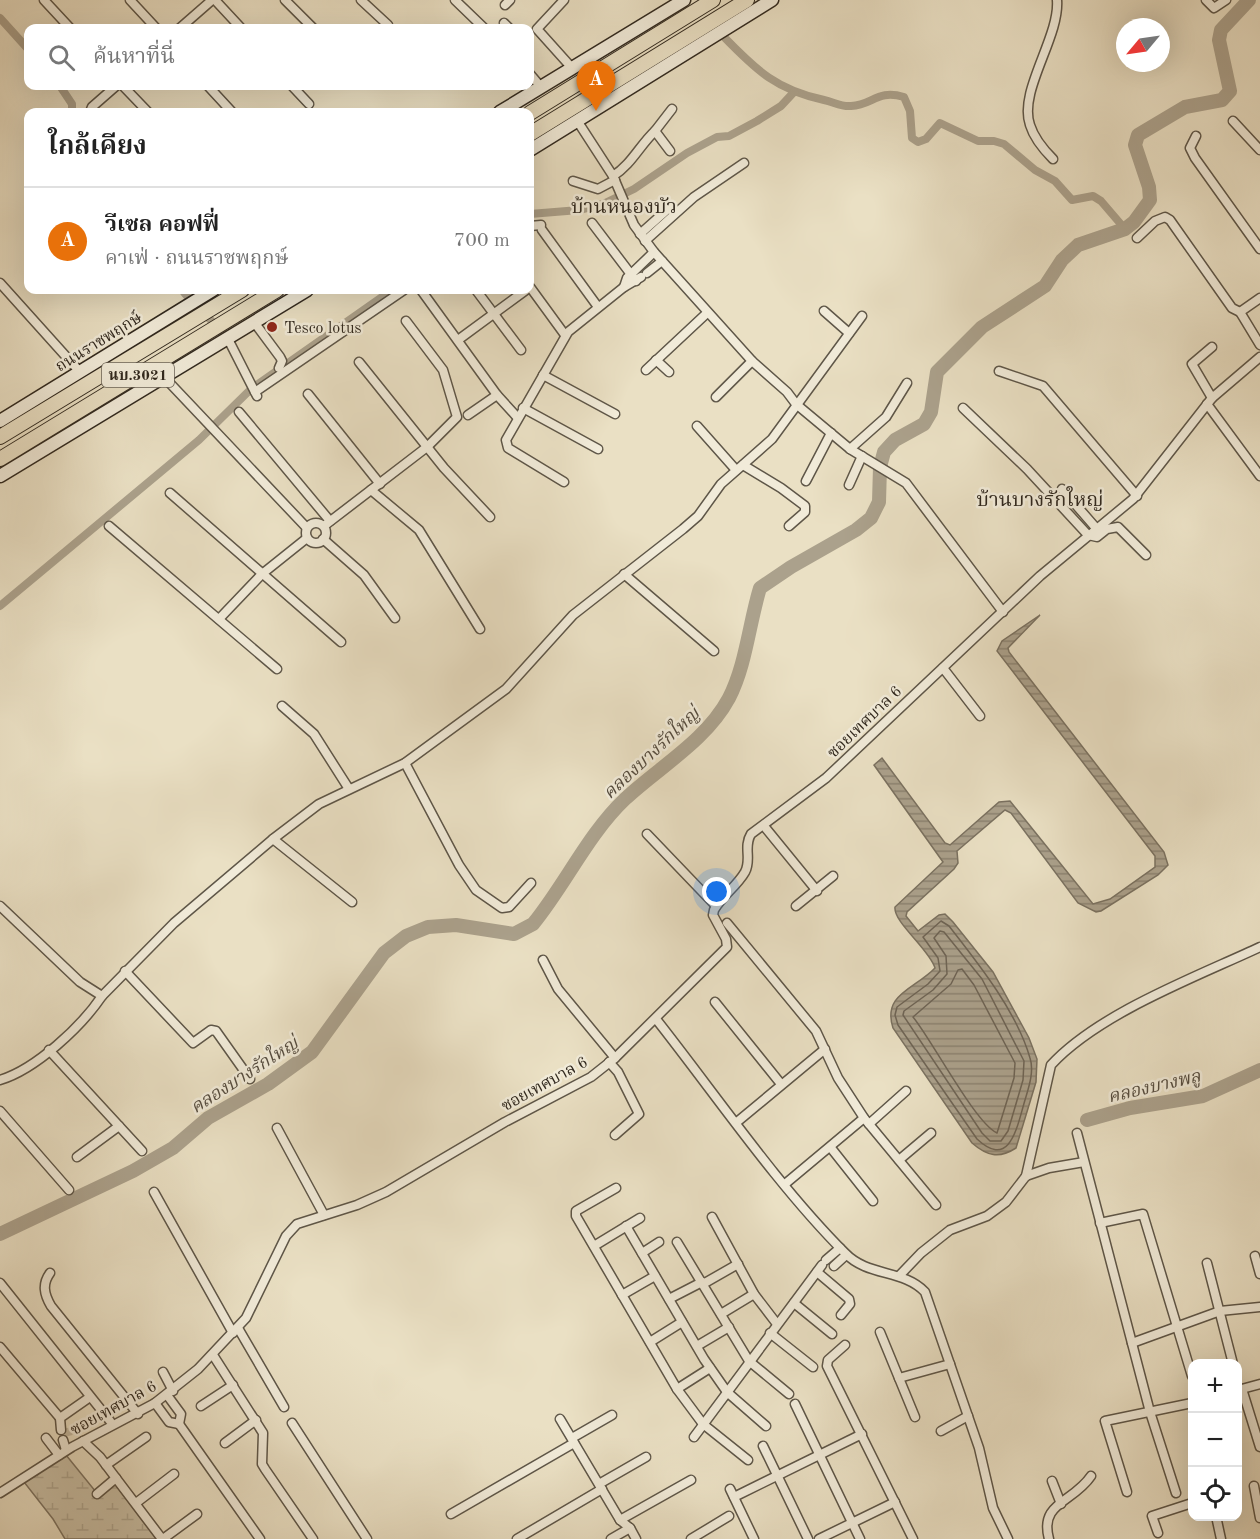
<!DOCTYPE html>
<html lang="th">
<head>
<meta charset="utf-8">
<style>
	body { margin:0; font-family:"Old Standard TT","Noto Serif Thai",serif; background:#f2f2f2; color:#222 }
	.controls { position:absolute; right:18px; bottom:18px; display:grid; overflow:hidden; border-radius:12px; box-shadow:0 6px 24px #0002 }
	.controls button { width:54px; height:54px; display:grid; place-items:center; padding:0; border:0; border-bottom:2px solid #e0e0e0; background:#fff; color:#222; font:30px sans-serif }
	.compass { position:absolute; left:1116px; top:18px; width:54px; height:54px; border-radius:50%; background:#fff; box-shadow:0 6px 24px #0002; rotate:241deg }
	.you { position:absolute; left:717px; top:892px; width:21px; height:21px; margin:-15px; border:4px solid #fff; border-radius:50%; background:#1a73e8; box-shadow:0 0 0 9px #1a73e833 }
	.badge { display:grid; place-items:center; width:39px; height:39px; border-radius:50%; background:#ea580c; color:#fff; font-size:20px; font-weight:700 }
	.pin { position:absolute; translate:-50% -50px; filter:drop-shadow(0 2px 3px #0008) }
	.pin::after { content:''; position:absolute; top:32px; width:21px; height:18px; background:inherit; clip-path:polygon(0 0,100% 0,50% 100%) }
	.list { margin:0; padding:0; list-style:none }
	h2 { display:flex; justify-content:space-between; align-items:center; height:78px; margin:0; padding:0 24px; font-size:26px }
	h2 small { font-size:20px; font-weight:400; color:#767676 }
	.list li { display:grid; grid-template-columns:39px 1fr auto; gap:18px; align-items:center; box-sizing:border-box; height:108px; padding:0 24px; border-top:2px solid #e0e0e0 }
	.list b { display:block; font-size:22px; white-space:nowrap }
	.list p { margin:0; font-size:20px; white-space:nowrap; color:#767676 }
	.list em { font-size:20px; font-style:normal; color:#767676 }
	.icon { flex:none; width:33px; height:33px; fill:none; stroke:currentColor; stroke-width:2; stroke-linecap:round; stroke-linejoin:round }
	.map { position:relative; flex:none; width:1260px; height:1539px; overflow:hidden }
	.search { position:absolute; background:#fff; box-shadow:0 6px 24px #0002; left:24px; top:24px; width:510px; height:66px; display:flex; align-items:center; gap:15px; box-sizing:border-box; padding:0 21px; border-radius:12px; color:#767676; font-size:22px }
	.panel { position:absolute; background:#fff; box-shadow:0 6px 24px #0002; left:24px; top:108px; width:510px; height:186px; border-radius:12px }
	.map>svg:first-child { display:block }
	.wetland { fill:url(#wetland-marsh); stroke:#7d7463; stroke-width:1.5 }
	.water { fill:url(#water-rules); stroke:#7a7160; stroke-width:1.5 }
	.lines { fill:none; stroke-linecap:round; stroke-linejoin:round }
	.shore { stroke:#6e6455; stroke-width:1.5 }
	.canal { stroke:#aba18c; stroke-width:8 }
	.river { stroke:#aba18c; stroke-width:14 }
	.street-tunnel { stroke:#c5bba3; stroke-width:8; stroke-dasharray:8 4; stroke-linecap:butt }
	.street-casing { stroke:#5e5648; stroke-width:11 }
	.secondary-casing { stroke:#30281e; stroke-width:15 }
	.primary-casing { stroke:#30281e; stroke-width:16 }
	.street { stroke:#f1ebd9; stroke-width:8 }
	.secondary { stroke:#f1ebd9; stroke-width:12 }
	.primary { stroke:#eae0c4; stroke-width:14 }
	.poi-dot { fill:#8f2418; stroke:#f1ebd9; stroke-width:2 }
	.labels { text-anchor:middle; stroke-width:5; stroke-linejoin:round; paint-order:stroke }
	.shield { fill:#f1ebd9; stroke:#6a6256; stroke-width:1.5 }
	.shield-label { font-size:15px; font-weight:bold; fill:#30281e }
	.poi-label { font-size:16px; fill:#30281e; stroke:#f1ebd9; text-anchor:start }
	.street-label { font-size:16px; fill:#30281e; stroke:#f1ebd9 }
	.water-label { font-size:18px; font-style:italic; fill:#554c3f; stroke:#f1ebd9 }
	.quarter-label { font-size:20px; fill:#30281e; stroke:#f1ebd9 }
</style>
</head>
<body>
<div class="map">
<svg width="1260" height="1539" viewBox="0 0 1260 1539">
	<defs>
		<pattern id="wetland-marsh" width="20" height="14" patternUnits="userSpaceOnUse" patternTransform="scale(1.5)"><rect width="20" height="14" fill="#cac1a8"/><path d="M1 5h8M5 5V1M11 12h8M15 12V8" fill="none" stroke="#aea690"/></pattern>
		<pattern id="water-rules" width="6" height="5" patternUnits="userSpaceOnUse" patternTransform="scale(1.5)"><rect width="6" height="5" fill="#aba18c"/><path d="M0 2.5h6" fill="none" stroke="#8c8372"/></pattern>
	</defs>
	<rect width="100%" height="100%" fill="#eae0c4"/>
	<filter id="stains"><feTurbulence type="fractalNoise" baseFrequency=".00333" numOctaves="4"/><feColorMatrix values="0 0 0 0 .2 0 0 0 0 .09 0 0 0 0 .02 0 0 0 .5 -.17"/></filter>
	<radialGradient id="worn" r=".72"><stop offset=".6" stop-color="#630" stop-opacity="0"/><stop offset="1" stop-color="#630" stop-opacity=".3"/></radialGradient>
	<path class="wetland" d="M66,1455L100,1497L115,1484L157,1539H65L53,1519L24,1482Z"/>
	<path class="water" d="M1040,615L1008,648L1009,652L1164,852L1168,865L1158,875L1101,911L1096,912L1078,903L1011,813L1005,810L957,851L958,863L954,869L907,912L906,916L918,931L939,915L945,914L953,922L993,972L1029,1038L1037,1059L1036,1082L1016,1148C999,1159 987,1156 972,1143L893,1028C882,994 915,989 935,968C930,950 893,922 895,907L943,862L874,765L882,758L945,843L950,845L999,802L1010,801L1093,904L1110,899L1155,867V856L997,651L1002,641Z"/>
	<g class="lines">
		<g class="shore">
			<path d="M941,921L949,926C978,963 1017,1012 1030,1058C1035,1073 1027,1092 1023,1107C1016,1132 1008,1168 977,1139L898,1025L895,1015L897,1007L928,984L940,971L938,958L923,937Z"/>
			<path d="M940,931L944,932L982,979L1024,1061L1023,1080L1008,1131L1001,1141H990L982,1133L903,1015L904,1011L933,990L947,974L946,956L934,938Z"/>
			<path d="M958,970L962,969L974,985L1015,1063L1014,1078L997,1133C975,1123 932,1040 913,1017L951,984Z"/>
		</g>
		<g class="canal">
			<path d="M0,18L28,49"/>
			<path d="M724,37C757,71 777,90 824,100C834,102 841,107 851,106C873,105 877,89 904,97L910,111L912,138L918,142L926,139L940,123L978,141H994L1004,144L1035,170L1055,181L1072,200L1093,196L1101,201L1125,229"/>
			<path d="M60,86L72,104V112"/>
			<path d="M530,214L579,210L603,204L634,189L687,153L717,137L729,136L757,121L781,106L794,92"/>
			<path d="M182,290C196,309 217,322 229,342"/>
			<path d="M0,606L199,440L251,389L392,290"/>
		</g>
		<g class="river">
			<path d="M1087,1120L1130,1108L1203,1096L1260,1070"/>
			<path d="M0,1234L133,1171L173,1148L208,1118L268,1084L312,1052L384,953L406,936L428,927L456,925L514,934L533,924C565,885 588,834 625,799C659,767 706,741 729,698C746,665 749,624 760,588L791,567L856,530L871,518L879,502L880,467L884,452L895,440L924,424L931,412L937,372L982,327L1045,286L1062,260L1078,245L1125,229L1134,222L1150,200L1149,187L1135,145L1138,135L1185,107L1222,100L1230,91L1219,40L1221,30L1249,0"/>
		</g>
		<path class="street-tunnel" d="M67,1428L69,1437"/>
		<defs>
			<g id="street">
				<path d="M44,0L70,28"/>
				<path d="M130,0L156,28"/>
				<path d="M215,0L241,28"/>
				<path d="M285,0L313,28"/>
				<path d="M361,0L388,25"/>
				<path d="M455,0L484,28"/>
				<path d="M564,0L537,29L572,68"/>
				<path d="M1206,0L1214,8L1226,0"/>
				<path d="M505,5L510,0"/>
				<path d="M504,23L509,28"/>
				<path d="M180,28L212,0"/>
				<path d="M530,74L541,87"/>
				<path d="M123,86L148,112"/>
				<path d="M208,86L232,112"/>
				<path d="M292,86L309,104"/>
				<path d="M90,112L92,107L116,86"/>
				<path d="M1233,121L1260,150"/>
				<path d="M578,122L613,176L634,225L654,252L752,361L787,392L796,404L850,449L906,483L1003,612"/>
				<path d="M655,131L672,109"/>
				<path d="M1196,136L1190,148L1195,158L1260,249"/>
				<path d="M1053,159C1044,150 1034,138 1030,125C1018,91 1060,37 1057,0"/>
				<path d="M613,176C631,165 640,145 655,131L670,151"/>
				<path d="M573,181L598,189L615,180"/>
				<path d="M592,223L636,281"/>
				<path d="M530,226L541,225"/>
				<path d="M542,230L598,307"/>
				<path d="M640,234L668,209"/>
				<path d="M1137,238L1155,221L1165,217L1170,220L1232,308L1240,312"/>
				<path d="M645,241L694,197L744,163"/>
				<path d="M647,273L662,261"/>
				<path d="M0,283L80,372"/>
				<path d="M530,287L565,335"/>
				<path d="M624,287L627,278L654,252"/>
				<path d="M421,290L497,395L517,417"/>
				<path d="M476,290L521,350"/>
				<path d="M1260,298L1240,312L1260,345"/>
				<path d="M824,311L849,333"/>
				<path d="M254,322L280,357L282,361L279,368"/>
				<path d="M227,337L257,396"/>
				<path d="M458,340L526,290"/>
				<path d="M656,360L669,372"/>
				<path d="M359,362L444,468L490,517"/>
				<path d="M646,370L707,313"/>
				<path d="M999,371L1043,386L1137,496"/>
				<path d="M543,375L615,414"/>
				<path d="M164,377L306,527"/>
				<path d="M255,392L404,290"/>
				<path d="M308,394L380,484"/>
				<path d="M716,397L752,361"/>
				<path d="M1212,398L1192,364L1212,347"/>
				<path d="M1207,404L1260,476"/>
				<path d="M523,408L598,449"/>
				<path d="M963,408L1027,469L1088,535L1097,537L1107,529L1118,527L1146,555"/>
				<path d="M239,412L330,521"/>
				<path d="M468,415L497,395"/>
				<path d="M697,426L736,470"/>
				<path d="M850,449L886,417L907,383"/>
				<path d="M743,465L781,488L805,506V512L789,526"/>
				<path d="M806,481L831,433"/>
				<path d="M564,482L508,448L506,440L568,332L624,287L641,277"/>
				<path d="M849,485L862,456"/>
				<path d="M1062,489L1096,528"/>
				<path d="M371,490L419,530L480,629"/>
				<path d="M170,493L341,642"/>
				<circle cx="316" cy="533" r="10"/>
				<path d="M109,526L277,669"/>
				<path d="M324,526L427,447L457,417L443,370L406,321"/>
				<path d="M323,539L364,575L395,618"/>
				<path d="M624,574L714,651"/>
				<path d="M219,619L262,574L307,538"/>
				<path d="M943,668L980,716"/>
				<path d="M282,706L314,734L349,789"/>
				<path d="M405,763L459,865L476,890L502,908L509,907L531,883"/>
				<path d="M764,826L817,891"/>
				<path d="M647,834L716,906"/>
				<path d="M273,839L352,902"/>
				<path d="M0,906L80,982L102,996L174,923L273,839L319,804L405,763L506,689L573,615L683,529L698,516L721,484L772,439L862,316"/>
				<path d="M796,906L833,876"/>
				<path d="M727,923L816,1031L838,1078L864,1118L936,1205"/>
				<path d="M543,960L558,989L615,1058"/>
				<path d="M125,971L193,1043L211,1030L216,1031L250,1079"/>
				<path d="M715,1002L781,1084"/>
				<path d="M656,1019C716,1095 777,1185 845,1253C868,1277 903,1269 925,1292L979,1448L993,1508L1008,1539"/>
				<path d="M49,1050L142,1151"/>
				<path d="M609,1062L618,1072L639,1114L615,1135"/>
				<path d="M0,1080C36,1069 81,1027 102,996"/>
				<path d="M0,1111L69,1190"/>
				<path d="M737,1122L825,1049"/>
				<path d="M869,1124L906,1091"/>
				<path d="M277,1128L324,1215"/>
				<path d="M1077,1133L1150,1412L1176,1493"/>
				<path d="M831,1148L873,1201"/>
				<path d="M77,1157L119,1126"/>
				<path d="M899,1160L931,1133"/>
				<path d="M1026,1176L1051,1065C1099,1013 1196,977 1260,947"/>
				<path d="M785,1184L864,1118"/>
				<path d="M616,1188L576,1211V1216L677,1389L703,1424L748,1460"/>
				<path d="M154,1192L233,1333"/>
				<path d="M712,1217L754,1294L777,1324"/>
				<path d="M1100,1223L1143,1214L1192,1376"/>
				<path d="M626,1226L704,1359L727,1392L766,1426"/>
				<path d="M677,1242L749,1361L789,1394"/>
				<path d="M594,1246L640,1218"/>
				<path d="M642,1253L659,1242"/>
				<path d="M1255,1256L1260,1274"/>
				<path d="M826,1260L840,1248"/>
				<path d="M1207,1263L1233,1364"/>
				<path d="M834,1266L846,1255"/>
				<path d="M817,1272L849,1299L850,1304L841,1315"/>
				<path d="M50,1273C42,1284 44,1294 51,1306L138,1414"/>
				<path d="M899,1276L921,1253L950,1230L987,1216L1006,1202L1026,1176L1049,1168L1084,1162"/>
				<path d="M0,1283L110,1421"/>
				<path d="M703,1284L738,1264"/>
				<path d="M622,1295L655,1276"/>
				<path d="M669,1299L702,1282"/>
				<path d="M794,1303L832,1334"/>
				<path d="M721,1314L754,1294"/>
				<path d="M238,1328L284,1407"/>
				<path d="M880,1332L915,1417"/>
				<path d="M770,1333L813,1367"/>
				<path d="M650,1342L682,1322"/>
				<path d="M1132,1343L1220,1311L1260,1307"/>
				<path d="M845,1345L828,1360L827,1366L913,1539"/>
				<path d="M697,1346L729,1327"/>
				<path d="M0,1347L60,1418"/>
				<path d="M213,1355L263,1433L262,1464L265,1469L313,1539"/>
				<path d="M163,1372L173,1391"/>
				<path d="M899,1378L950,1364"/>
				<path d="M677,1389L710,1368"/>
				<path d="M1242,1389L1260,1447"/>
				<path d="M1238,1390L1260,1384"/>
				<path d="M167,1395L181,1414L179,1424"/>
				<path d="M155,1403L169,1422L179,1424"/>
				<path d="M795,1404L860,1539"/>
				<path d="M201,1406L233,1385"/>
				<path d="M560,1419L620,1520L630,1528L636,1539"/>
				<path d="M292,1423L367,1539"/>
				<path d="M179,1424L260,1539"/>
				<path d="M61,1430L60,1418L90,1397"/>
				<path d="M941,1431L968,1416"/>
				<path d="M694,1437L822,1265"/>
				<path d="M46,1438L59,1455"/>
				<path d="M572,1438L612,1415"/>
				<path d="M63,1440L66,1450"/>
				<path d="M83,1441L100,1457L162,1539"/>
				<path d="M225,1443L256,1420"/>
				<path d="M763,1446L808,1539"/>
				<path d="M106,1465L146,1437"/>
				<path d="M1052,1481L1061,1504"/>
				<path d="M599,1484L646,1457"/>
				<path d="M1254,1486L1260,1518"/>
				<path d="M730,1489L754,1539"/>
				<path d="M1127,1492L1105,1421L1192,1403"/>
				<path d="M0,1493L72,1447L155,1403L198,1369L246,1318L286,1236L297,1224L357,1205L386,1192L505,1122L591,1077L615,1058L727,947L726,939L713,915L714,910C722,896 737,886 745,872C752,859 743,847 751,834L826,778L1040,576L1133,499L1212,398L1260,357"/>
				<path d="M97,1494L116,1478"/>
				<path d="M734,1497L862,1434"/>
				<path d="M136,1503L174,1474"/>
				<path d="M451,1514L574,1443"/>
				<path d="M1216,1516L1221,1539"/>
				<path d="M620,1520L691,1480"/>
				<path d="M1158,1533L1152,1516L1192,1503"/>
				<path d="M163,1539L197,1514"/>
				<path d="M517,1539L602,1489"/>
				<path d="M611,1539L630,1528"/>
				<path d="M691,1539L729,1516"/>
				<path d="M819,1539L895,1502"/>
				<path d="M1049,1539C1039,1502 1073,1503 1091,1476"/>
			</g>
			<g id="secondary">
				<path d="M500,112L684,0"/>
				<path d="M530,150L772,0"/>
				<path d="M0,421L213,290"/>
				<path d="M0,476L307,290"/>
			</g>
			<g id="primary">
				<path d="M530,113L713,0"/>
				<path d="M530,134L747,0"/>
				<path d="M0,437L242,290"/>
				<path d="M0,459L277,290"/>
			</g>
		</defs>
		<use href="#street" class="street-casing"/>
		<use href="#secondary" class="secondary-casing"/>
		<use href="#primary" class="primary-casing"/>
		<use href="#street" class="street"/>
		<use href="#secondary" class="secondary"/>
		<use href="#primary" class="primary"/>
	</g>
	<circle class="poi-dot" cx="272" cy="327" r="6"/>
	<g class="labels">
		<rect class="shield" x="102" y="363" width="72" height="24" rx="4.5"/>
		<g class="shield-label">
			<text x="138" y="380">นบ.3021</text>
		</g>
		<g class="poi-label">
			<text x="284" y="333">Tesco lotus</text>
		</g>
		<g class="street-label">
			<text transform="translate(98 341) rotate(-32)" y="6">ถนนราชพฤกษ์</text>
			<text transform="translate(864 721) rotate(-44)" y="6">ซอยเทศบาล 6</text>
			<text transform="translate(544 1083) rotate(-29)" y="6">ซอยเทศบาล 6</text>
			<text transform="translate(113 1407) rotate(-29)" y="6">ซอยเทศบาล 6</text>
		</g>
		<g class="water-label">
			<text transform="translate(651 753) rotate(-43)" y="6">คลองบางรักใหญ่</text>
			<text transform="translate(244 1075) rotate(-33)" y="6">คลองบางรักใหญ่</text>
			<text transform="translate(1154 1086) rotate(-13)" y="6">คลองบางพลู</text>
		</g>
		<g class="quarter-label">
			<text x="624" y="213">บ้านหนองบัว</text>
			<text x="1040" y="506">บ้านบางรักใหญ่</text>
		</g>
	</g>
	<rect width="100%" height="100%" filter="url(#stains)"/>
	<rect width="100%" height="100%" fill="url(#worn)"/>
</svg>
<div class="controls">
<button>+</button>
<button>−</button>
<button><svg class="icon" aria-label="locate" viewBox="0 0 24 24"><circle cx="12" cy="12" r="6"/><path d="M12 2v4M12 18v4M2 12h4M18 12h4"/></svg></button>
</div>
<svg class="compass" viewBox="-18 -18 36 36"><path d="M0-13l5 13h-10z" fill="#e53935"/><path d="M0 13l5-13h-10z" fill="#767676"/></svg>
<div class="you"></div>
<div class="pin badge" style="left:596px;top:111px;background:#e8710a">A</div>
<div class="search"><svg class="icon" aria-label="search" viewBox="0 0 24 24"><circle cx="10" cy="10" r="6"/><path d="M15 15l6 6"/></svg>ค้นหาที่นี่</div>
<section class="panel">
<h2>ใกล้เคียง<small></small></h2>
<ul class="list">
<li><span class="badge" style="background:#e8710a">A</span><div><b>วีเซล คอฟฟี่</b><p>คาเฟ่ · ถนนราชพฤกษ์</p></div><em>700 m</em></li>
</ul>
</section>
</div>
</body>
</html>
